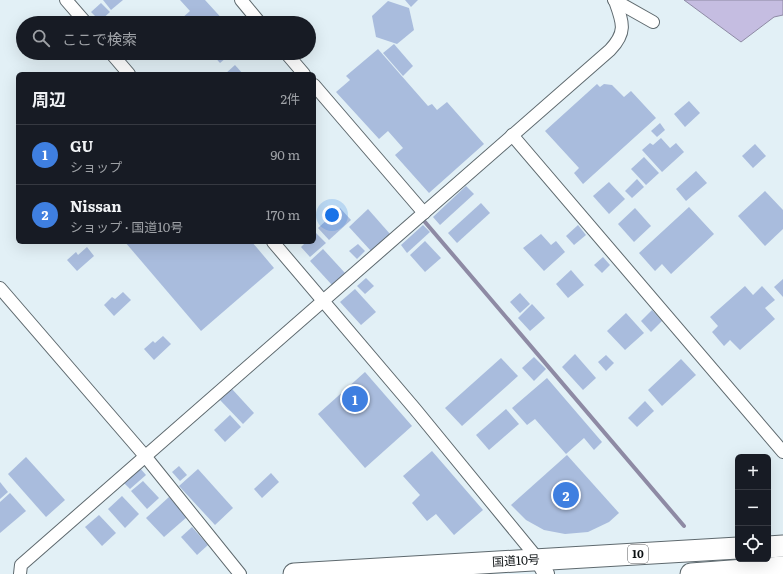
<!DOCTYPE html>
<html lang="ja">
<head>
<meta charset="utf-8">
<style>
	body { margin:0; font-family:Literata,"Noto Sans JP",serif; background:#242831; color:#f1f3f6 }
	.controls { position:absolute; right:12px; bottom:12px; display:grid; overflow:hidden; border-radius:6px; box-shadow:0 4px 16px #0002 }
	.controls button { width:36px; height:36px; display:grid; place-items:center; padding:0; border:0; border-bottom:1px solid #363941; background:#171b24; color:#f1f3f6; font:20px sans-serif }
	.you { position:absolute; left:332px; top:215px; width:14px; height:14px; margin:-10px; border:3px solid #fff; border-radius:50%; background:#1a73e8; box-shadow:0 0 0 6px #1a73e833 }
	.badge { display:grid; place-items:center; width:26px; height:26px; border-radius:50%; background:#7c3aed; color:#fff; font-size:13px; font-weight:700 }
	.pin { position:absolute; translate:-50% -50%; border:2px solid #fff; box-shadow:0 1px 4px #0006 }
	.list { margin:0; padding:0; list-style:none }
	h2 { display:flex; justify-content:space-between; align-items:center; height:52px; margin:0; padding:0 16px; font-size:17px }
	h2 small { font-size:13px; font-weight:400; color:#9ea1a6 }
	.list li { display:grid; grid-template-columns:26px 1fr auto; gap:12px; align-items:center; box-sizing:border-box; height:60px; padding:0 16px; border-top:1px solid #363941 }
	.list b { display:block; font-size:15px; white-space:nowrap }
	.list p { margin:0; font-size:13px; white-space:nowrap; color:#9ea1a6 }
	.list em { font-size:13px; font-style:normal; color:#9ea1a6 }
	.icon { flex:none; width:22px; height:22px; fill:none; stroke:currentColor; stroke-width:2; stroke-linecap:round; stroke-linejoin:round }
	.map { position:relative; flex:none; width:783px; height:574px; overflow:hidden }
	.search { position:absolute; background:#171b24; box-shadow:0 4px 16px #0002; left:16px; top:16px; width:300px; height:44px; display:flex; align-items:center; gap:10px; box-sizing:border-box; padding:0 14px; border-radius:22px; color:#9ea1a6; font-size:15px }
	.panel { position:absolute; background:#171b24; box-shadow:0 4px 16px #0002; left:16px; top:72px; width:300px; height:172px; border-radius:6px }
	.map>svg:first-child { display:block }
	.water { fill:#c5bde1; stroke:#8e8aa4 }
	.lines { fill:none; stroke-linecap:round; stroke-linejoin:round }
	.stream { stroke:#8e8aa4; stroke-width:4 }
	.building { fill:#a9bcdd }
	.minor-casing { stroke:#5e696e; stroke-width:14 }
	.tertiary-casing { stroke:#5e696e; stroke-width:18 }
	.trunk-casing { stroke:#5e696e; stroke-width:23 }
	.minor { stroke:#fff; stroke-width:12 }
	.tertiary { stroke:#fff; stroke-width:16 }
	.trunk { stroke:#fff; stroke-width:21 }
	.labels { text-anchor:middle; stroke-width:3.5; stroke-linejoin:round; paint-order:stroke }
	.shield { fill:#fff; stroke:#56595a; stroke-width:1 }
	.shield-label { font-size:11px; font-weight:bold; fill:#0d1214 }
	.street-label { font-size:12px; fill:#0d1214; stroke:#fff }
</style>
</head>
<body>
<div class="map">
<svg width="783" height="574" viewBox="0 0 783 574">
	<rect width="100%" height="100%" fill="#e2f0f6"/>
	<path class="water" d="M684,0H783V15L774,17L741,42Z"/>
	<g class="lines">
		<path class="stream" d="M425,222L684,526"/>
	</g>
	<g class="building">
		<path d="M103,0H123L111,10Z"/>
		<path d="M180,0H205L226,23H185L181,19L190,11Z"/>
		<path d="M405,0H418L411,7Z"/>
		<path d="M388,1L409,8L414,30L397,44L376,37L372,16Z"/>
		<path d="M101,3L110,12L100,21L91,12Z"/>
		<path d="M394,44L413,66L403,76L383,53Z"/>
		<path d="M378,49L428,106L432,104L437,110L447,102L484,144L429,193L395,155L403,148L388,131L379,139L336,92L350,80L346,76Z"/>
		<path d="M211,53H232L220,63Z"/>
		<path d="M235,65L243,74H225Z"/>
		<path d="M597,84L600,87L604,84L612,85L624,97L631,91L656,118L583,184L574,173L579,168L545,131Z"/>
		<path d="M689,101L700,113L685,127L674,114Z"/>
		<path d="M660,123L665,130L657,137L651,131Z"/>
		<path d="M661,138L670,148L676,143L684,152L662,172L642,150L650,143L653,145Z"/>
		<path d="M755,144L766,156L753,168L742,156Z"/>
		<path d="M644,157L659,173L646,185L631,169Z"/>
		<path d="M696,171L707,183L686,201L676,189Z"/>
		<path d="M637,179L644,187L632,198L625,191Z"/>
		<path d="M609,182L625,199L609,214L593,196Z"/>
		<path d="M466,186L474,194L440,225L433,217Z"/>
		<path d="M765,191L783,210V229L765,246L738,216Z"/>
		<path d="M481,203L490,213L457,243L448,233Z"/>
		<path d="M689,207L714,234L671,274L662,264L655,271L639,253Z"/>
		<path d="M340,208L351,220L329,240L318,228Z"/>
		<path d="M635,208L651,226L634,242L618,224Z"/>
		<path d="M368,209L390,234L371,251L349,227Z"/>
		<path d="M423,225L430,232L407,253L401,245Z"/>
		<path d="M578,225L586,235L574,245L566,236Z"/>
		<path d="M316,233L326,243L310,257L301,247L306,242H314V235Z"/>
		<path d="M541,234L551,245L556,241L565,252L544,271L523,248Z"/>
		<path d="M425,241L441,258L425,272L410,255Z"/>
		<path d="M125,242H252L274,268L201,331Z"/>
		<path d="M358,244L365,251L357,259L349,251Z"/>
		<path d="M87,247L94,256L77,271L67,260L76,252L78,255Z"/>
		<path d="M323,249L345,273L332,285L310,261Z"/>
		<path d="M603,257L610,265L602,273L594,265Z"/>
		<path d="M571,270L584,285L568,298L556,284Z"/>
		<path d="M366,278L374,286L365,294L357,286Z"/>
		<path d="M783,279V297L774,287Z"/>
		<path d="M745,286L753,295L762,286L775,300L765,308L775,319L740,350L730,340L724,346L712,332L718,326L710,317Z"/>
		<path d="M355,289L376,312L361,325L340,302Z"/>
		<path d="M123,292L131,300L114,316L104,305L112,297L115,299Z"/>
		<path d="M520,293L530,304L520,313L510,302Z"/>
		<path d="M532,304L545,318L530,331L518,318Z"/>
		<path d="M652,310L662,321L651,332L641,321Z"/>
		<path d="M626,313L644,333L625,350L607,331Z"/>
		<path d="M163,336L171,344L154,360L144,349L153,341L155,343Z"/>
		<path d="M575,354L596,378L583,390L562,367Z"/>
		<path d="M606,355L614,363L606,371L598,362Z"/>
		<path d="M534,357L546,369L534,381L522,368Z"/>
		<path d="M501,358L518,376L462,426L445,408Z"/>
		<path d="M681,359L696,375L662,406L648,390Z"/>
		<path d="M365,372L412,426L365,468L318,414Z"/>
		<path d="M547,378L602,442L594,450L584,438L566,454L535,419L527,425L512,408Z"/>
		<path d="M232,389L254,413L243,424L220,400Z"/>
		<path d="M645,401L654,411L637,427L628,418Z"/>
		<path d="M506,409L519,424L489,450L476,435Z"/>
		<path d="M230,415L241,427L225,442L214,430Z"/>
		<path d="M432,451L483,510L454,535L436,514L427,521L412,503L420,495L403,476Z"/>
		<path d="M567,455L619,513L609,522L588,532L565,534L544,530L526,520L511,505Z"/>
		<path d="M26,457L65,500L46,517L8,474Z"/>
		<path d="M179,466L187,475L180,481L172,472Z"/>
		<path d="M139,467L146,475L130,489L123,482Z"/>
		<path d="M198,469L233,508L215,525L179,486Z"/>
		<path d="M271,473L279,482L262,498L254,489Z"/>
		<path d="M143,481L159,498L147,509L131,491Z"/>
		<path d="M0,482L8,492L0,499Z"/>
		<path d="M10,493L26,511L0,533V502Z"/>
		<path d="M122,496L139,514L125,528L108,509Z"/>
		<path d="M169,497L187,517L164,537L146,518Z"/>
		<path d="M99,515L116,533L102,546L85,527Z"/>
		<path d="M192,527L208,545L197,555L181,537Z"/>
	</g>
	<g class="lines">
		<defs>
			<g id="minor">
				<path d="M66,0L86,23"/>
				<path d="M241,0L260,23"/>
				<path d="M614,0L653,22"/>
				<path d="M111,53L129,74"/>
				<path d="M286,53L304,74"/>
				<path d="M314,85L424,213"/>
				<path d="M512,135L783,452"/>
				<path d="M273,242L415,409L538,559"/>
				<path d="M0,288L145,456L240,574"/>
				<path d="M20,574L21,565L610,50C627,32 623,23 615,1"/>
			</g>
			<path id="tertiary" d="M538,559L546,574"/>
			<g id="trunk">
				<path d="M768,547L783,546"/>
				<path d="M294,574L738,548"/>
				<path d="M691,574L783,567"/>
			</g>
		</defs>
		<use href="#minor" class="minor-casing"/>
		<use href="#tertiary" class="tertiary-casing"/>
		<use href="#trunk" class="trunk-casing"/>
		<use href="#minor" class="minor"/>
		<use href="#tertiary" class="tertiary"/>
		<use href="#trunk" class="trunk"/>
	</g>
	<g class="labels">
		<rect class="shield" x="628" y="545" width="20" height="18" rx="3"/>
		<g class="shield-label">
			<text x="638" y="558">10</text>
		</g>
		<g class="street-label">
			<text transform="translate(516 561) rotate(-3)" y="4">国道10号</text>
		</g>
	</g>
</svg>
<div class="controls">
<button>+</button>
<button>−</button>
<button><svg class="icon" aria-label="locate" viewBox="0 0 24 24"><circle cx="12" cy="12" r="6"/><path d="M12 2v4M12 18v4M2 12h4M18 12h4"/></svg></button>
</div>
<div class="you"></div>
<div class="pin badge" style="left:355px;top:399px;background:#3f7fe0">1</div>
<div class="pin badge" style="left:566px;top:495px;background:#3f7fe0">2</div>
<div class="search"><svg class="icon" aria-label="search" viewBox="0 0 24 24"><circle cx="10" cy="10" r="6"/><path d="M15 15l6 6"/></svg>ここで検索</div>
<section class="panel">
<h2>周辺<small>2件</small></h2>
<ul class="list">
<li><span class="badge" style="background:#3f7fe0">1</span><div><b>GU</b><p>ショップ</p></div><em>90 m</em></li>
<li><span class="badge" style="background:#3f7fe0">2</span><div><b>Nissan</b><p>ショップ · 国道10号</p></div><em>170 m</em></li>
</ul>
</section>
</div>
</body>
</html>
